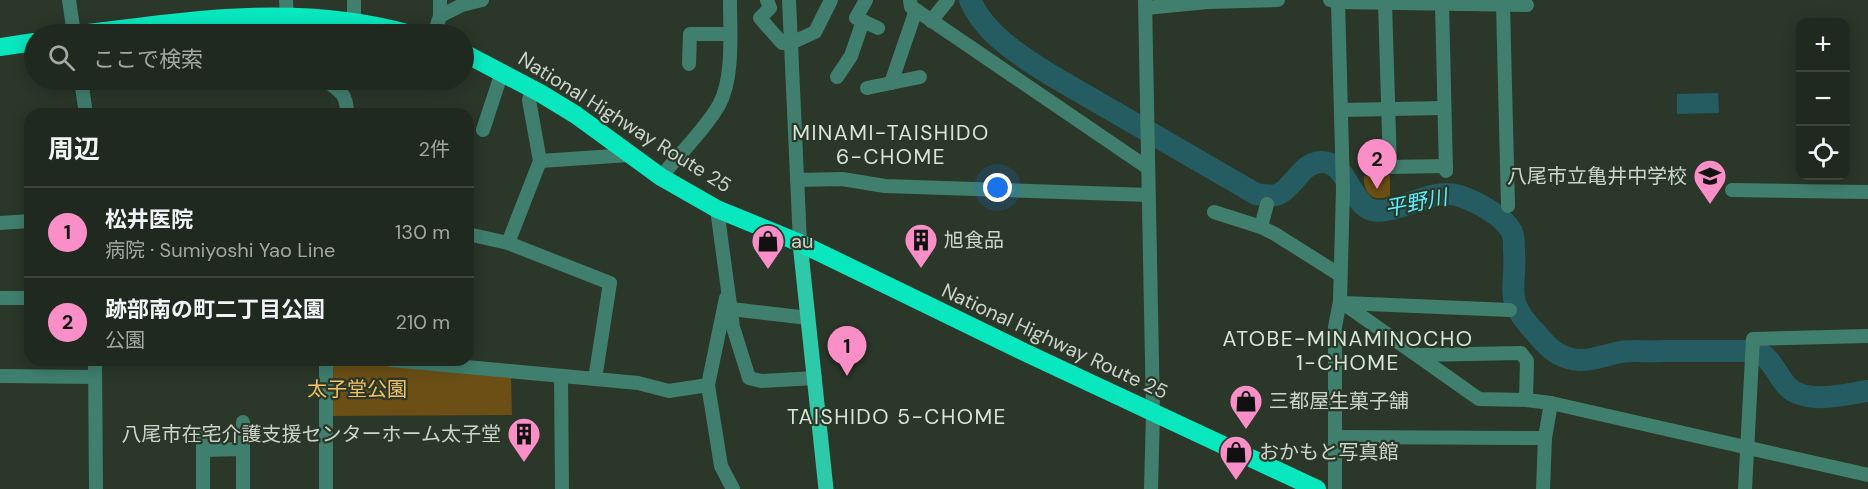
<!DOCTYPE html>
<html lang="ja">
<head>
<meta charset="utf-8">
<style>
	body { margin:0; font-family:"DM Sans","Noto Sans JP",sans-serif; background:#283128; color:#f1f3f6 }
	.controls { position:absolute; right:18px; top:18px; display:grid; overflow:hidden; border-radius:12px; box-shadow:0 3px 15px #0003 }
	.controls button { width:54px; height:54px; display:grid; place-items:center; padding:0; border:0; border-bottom:2px solid #3d453d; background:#20291f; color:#f1f3f6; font:30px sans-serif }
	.you { position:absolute; left:998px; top:188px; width:21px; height:21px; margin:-15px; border:4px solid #fff; border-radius:50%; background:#1a73e8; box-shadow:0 0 0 9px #1a73e833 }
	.badge { display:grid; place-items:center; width:39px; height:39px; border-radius:50%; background:#fa8fc8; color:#111; font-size:20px; font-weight:700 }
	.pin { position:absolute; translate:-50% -50px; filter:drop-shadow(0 2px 3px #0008) }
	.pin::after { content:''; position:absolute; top:32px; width:21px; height:18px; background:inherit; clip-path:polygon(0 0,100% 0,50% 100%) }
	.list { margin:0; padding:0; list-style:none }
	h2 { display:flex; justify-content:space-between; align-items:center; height:78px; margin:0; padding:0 24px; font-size:26px }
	h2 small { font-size:20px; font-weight:400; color:#a2a6a4 }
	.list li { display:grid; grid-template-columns:39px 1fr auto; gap:18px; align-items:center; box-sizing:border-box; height:90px; padding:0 24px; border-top:2px solid #3d453d }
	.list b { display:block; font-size:22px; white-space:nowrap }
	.list p { margin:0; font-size:20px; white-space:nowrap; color:#a2a6a4 }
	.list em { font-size:20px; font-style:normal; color:#a2a6a4 }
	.icon { flex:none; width:33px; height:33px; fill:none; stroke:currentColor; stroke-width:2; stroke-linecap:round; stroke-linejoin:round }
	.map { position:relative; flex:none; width:1868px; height:489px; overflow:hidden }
	.search { position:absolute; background:#20291f; box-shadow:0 3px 15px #0003; left:24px; top:24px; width:450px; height:66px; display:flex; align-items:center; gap:15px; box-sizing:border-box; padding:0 21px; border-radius:33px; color:#a2a6a4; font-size:22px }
	.panel { position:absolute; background:#20291f; box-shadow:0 3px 15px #0003; left:24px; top:108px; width:450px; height:258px; border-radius:18px }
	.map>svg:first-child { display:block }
	.green { fill:#6b4f15 }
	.water { fill:#245c61 }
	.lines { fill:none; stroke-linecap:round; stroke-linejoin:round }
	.river { stroke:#245c61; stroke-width:22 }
	.minor { stroke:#407f6e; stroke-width:14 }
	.major { stroke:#2ec9a8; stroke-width:15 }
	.highway { stroke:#09e7be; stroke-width:18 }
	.labels { text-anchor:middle; stroke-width:4.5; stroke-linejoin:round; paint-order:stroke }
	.street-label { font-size:20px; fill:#ccd4cb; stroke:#2a3729 }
	.poi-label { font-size:20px; fill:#ccd4cb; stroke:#2a3729; text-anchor:start }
	.park-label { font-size:20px; fill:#f4c162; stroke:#2a3729 }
	.neighbourhood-label { font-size:21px; letter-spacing:1.5px; fill:#d6e7d5; stroke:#2a3729 }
	.water-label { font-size:21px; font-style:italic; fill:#57eefd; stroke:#2a3729 }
</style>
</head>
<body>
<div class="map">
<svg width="1868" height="489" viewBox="0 0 1868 489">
	<rect width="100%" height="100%" fill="#2a3729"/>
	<g class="green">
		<path d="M1390,175V196C1372,203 1363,193 1364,176Z"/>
		<path d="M333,360L511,376L512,415L329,416V366Z"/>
	</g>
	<path class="water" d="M1718,93L1719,113L1677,114V94Z"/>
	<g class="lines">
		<path class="river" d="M970,0C985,34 1019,55 1049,74L1256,194C1263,195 1273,197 1279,194C1295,186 1301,163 1321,162C1346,160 1351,204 1372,210C1396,216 1432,186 1460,196C1477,202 1504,216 1512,232C1514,236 1514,244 1514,250C1517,291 1502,298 1536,333C1545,344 1554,354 1568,358C1585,364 1604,355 1621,352C1635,350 1649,352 1662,351C1690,351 1717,351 1744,351C1749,351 1755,351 1759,353C1776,360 1779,386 1797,393C1818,402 1846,394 1868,391"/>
		<g class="minor">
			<path d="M69,0L74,34"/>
			<path d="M286,0L287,17"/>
			<path d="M354,0V21"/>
			<path d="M767,0L770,8L760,18L782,43H791L815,32L831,0"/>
			<path d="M789,0L800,243"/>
			<path d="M866,0L856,18L878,28"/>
			<path d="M910,0L911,7L916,10L1148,168"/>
			<path d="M1145,0L1153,413L1151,489"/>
			<path d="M1330,0L1338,2L1527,5"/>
			<path d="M1385,3L1390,167L1446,166"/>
			<path d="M1442,4L1446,171"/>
			<path d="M1503,5L1508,206"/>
			<path d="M1146,8L1207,2L1278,0"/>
			<path d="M440,16L462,5L482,0"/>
			<path d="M299,18L300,34"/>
			<path d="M931,21L948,0"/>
			<path d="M434,34L440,16V0"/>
			<path d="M689,64L690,34H730"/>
			<path d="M837,77L851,56L863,21"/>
			<path d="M81,80L86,114"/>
			<path d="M325,80C340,92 347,93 347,114"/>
			<path d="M891,83L916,10"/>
			<path d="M867,88L920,77"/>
			<path d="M1341,110L1444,108"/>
			<path d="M483,130L502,72"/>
			<path d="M540,161L629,155"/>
			<path d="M661,177C680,153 704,131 719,105C734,78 730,30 730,0"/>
			<path d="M797,180L842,179L885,186L1148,195"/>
			<path d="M1732,190L1868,192"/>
			<path d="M717,209L733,327L749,378L761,381L815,378"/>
			<path d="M1214,212L1261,227L1275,234L1340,275"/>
			<path d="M0,223L30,221"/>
			<path d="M1261,227L1267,204"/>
			<path d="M468,234L508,243L610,283L595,379"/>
			<path d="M508,243L540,161L529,100L532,88"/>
			<path d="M0,298H30"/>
			<path d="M726,298L708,385L721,466L733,489"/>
			<path d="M1340,301L1479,399L1526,400L1551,403L1868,475"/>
			<path d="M1344,303L1510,310"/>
			<path d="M731,309L808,318"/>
			<path d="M1417,355L1521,353L1527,361L1526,400"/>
			<path d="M95,360L96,489"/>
			<path d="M391,360L638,383L669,391L708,385"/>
			<path d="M0,376L95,377"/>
			<path d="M561,376L562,489"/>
			<path d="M203,434V489"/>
			<path d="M1335,437L1545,438"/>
			<path d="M203,450L243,449"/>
			<path d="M243,489V422"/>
			<path d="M326,489V360"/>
			<path d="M1335,489V327L1340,301L1343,189L1338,2"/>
			<path d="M1543,489L1545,438L1551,403"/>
			<path d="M1745,489L1753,339L1868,336"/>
		</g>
		<path class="major" d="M800,243L826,489"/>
		<g class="highway">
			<path d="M81,34C190,20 302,3 410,34"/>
			<path d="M0,47L34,42"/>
			<path d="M464,53L540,93L576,115L661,177L717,209L800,243L1024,352L1317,489"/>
		</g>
	</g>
	<defs>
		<symbol id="school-pin" viewBox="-11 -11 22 30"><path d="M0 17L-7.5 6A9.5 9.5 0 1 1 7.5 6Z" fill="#fa8fc8" stroke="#2a3729"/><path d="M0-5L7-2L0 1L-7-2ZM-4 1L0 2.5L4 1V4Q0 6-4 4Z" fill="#111"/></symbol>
		<symbol id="building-pin" viewBox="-11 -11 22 30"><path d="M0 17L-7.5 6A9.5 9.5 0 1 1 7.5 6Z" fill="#fa8fc8" stroke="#2a3729"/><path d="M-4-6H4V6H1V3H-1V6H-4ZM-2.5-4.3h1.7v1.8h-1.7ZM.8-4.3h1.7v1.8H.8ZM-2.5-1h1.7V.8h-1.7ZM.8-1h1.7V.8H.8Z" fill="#111"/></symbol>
		<symbol id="shop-pin" viewBox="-11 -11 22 30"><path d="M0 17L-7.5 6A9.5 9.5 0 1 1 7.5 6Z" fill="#fa8fc8" stroke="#2a3729"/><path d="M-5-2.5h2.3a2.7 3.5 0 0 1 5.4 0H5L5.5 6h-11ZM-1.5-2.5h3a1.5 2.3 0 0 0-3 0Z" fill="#111"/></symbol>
	</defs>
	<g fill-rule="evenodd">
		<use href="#school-pin" x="1691" y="157" width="38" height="52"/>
		<use href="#building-pin" x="902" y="221" width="38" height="52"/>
		<use href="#shop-pin" x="749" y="222" width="38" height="52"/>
		<use href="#shop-pin" x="1227" y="382" width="38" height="52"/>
		<use href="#building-pin" x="505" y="415" width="38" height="52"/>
		<use href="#shop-pin" x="1217" y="433" width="38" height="52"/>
	</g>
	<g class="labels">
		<g class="street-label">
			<text transform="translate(625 122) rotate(32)" y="7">National Highway Route 25</text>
			<text transform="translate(1055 341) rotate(25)" y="7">National Highway Route 25</text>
		</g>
		<g class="poi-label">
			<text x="1687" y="183" text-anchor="end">八尾市立亀井中学校</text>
			<text x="944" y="247">旭食品</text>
			<text x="791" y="248">au</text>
			<text x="1269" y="408">三都屋生菓子舗</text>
			<text x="501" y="441" text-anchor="end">八尾市在宅介護支援センターホーム太子堂</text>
			<text x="1259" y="459">おかもと写真館</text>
		</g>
		<g class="park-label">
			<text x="357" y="396">太子堂公園</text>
		</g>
		<g class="neighbourhood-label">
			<text x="891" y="140">MINAMI-TAISHIDO<tspan x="891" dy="24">6-CHOME</tspan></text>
			<text x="1348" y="346">ATOBE-MINAMINOCHO<tspan x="1348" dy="24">1-CHOME</tspan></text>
			<text x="897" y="424">TAISHIDO 5-CHOME</text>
		</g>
		<g class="water-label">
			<text transform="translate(1416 203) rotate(-11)" y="7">平野川</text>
		</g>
	</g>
</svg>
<div class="controls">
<button>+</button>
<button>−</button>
<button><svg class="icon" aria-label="locate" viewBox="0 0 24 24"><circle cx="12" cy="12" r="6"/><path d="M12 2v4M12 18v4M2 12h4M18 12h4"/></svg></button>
</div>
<div class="you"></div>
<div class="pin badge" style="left:847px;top:376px">1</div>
<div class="pin badge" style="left:1377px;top:189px">2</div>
<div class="search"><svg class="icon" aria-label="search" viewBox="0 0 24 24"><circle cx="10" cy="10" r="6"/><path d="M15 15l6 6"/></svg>ここで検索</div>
<section class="panel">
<h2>周辺<small>2件</small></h2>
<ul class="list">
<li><span class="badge">1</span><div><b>松井医院</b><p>病院 · Sumiyoshi Yao Line</p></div><em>130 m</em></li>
<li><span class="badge">2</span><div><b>跡部南の町二丁目公園</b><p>公園</p></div><em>210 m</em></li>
</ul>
</section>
</div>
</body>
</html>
